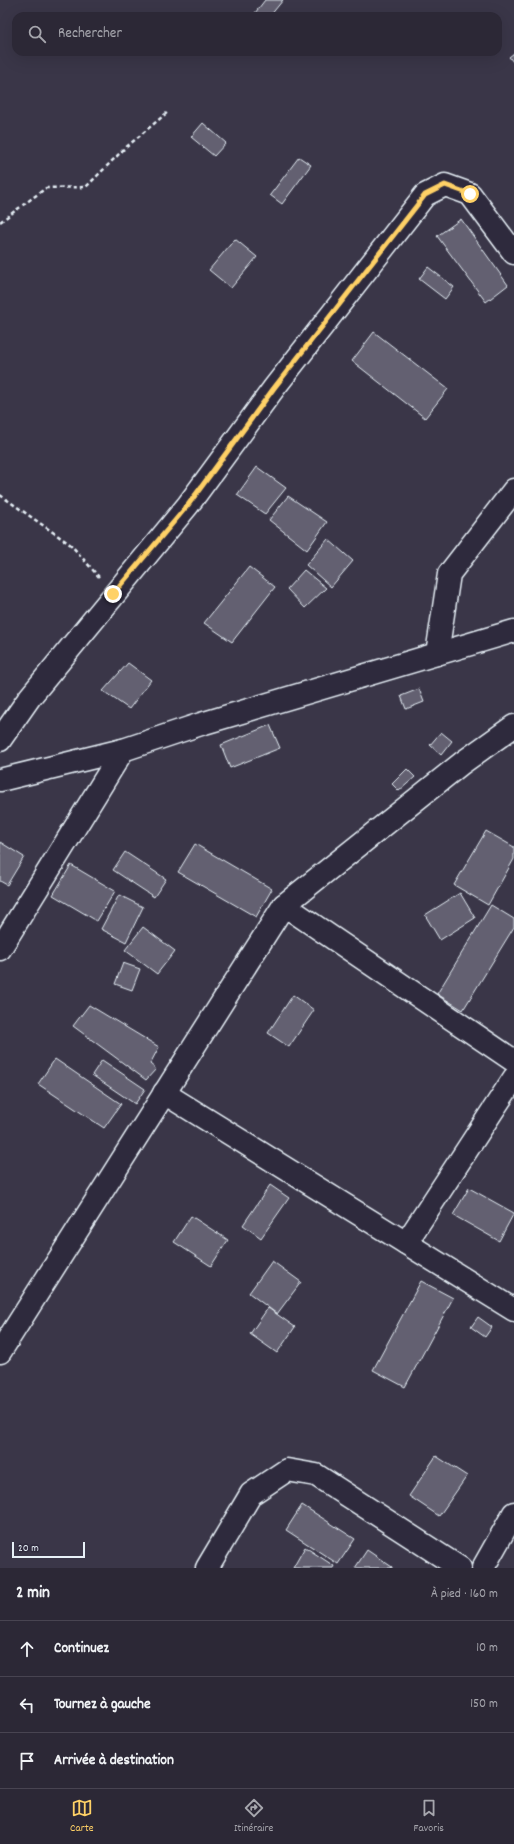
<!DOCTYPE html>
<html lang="fr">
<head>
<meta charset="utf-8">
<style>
	body { margin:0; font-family:Dekko,sans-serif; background:#34303e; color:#f1f3f6 }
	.scale { position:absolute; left:12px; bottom:10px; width:73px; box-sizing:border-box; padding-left:4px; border:2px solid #e8f1f8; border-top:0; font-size:11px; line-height:14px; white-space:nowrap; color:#e8f1f8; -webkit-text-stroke:3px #2f2a3d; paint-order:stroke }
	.stop { position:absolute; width:12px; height:12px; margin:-9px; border:3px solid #ffd166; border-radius:50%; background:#fff }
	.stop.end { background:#ffd166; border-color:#fff; box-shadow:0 1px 4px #0008 }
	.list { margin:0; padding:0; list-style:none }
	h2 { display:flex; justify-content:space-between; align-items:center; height:52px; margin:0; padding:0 16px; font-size:17px }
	h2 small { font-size:13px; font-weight:400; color:#a6a6ad }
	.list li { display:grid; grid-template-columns:26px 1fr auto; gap:12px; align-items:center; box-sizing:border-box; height:56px; padding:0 16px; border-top:1px solid #484451 }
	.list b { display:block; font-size:15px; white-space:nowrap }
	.list em { font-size:13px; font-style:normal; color:#a6a6ad }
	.icon { flex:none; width:22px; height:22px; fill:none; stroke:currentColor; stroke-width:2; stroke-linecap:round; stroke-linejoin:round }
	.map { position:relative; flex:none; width:514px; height:1568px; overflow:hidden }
	.search { position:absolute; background:#2c2836; box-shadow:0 4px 16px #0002; left:12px; right:12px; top:12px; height:44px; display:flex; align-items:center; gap:10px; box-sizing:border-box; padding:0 14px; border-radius:12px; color:#a6a6ad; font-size:15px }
	.sheet { height:220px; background:#2c2836 }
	nav { display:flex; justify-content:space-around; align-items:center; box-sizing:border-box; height:56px; border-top:1px solid #484451; background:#2c2836; font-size:11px; color:#a6a6ad }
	nav a { display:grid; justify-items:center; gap:2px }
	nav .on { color:#ffd166 }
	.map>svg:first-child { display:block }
	.building { fill:#636171; stroke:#e8f1f8 }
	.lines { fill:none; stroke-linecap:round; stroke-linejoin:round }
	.street-casing { stroke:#e8f1f8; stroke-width:25 }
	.path { stroke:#e8f1f8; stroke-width:2.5; stroke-dasharray:4 3; stroke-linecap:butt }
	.street { stroke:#2f2a3d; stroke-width:22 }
	.route { stroke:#ffd166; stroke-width:5 }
</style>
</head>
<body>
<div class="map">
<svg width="514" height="1568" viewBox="0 0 514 1568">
	<rect width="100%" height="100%" fill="#3a3648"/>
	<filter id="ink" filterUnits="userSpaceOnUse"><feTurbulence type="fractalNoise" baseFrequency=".025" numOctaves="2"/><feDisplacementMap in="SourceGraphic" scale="8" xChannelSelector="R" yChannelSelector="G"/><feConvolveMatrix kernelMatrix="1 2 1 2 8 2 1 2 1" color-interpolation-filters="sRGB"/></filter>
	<g filter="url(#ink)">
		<g class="building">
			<path d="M265,0H283L270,16H259L255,13Z"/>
			<path d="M514,53V63L509,57Z"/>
			<path d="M203,123L226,143L214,156L191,137Z"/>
			<path d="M299,157L311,165L282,204L270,195Z"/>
			<path d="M461,219L508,285L486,302L437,236Z"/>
			<path d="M235,239L257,257L231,288L209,270Z"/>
			<path d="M428,267L454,287L445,299L419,279Z"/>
			<path d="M374,332L448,389L425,418L352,361Z"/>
			<path d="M257,467L286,488L265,514L237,495Z"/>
			<path d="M288,496L327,522L307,550L269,520Z"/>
			<path d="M328,539L353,561L331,587L306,565Z"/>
			<path d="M249,567L275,587L232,642L204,623Z"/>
			<path d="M304,570L326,588L305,608L287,589Z"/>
			<path d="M128,663L151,680L129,709L103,691Z"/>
			<path d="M419,689L424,702L406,709L401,696Z"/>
			<path d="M270,725L280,748L230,768L221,745Z"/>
			<path d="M441,732L452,741L441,755L430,745Z"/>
			<path d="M407,769L415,777L399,791L392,784Z"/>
			<path d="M486,831L514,847V859L488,905L454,885Z"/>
			<path d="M0,842L24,857L7,885L0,881Z"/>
			<path d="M195,844L272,889L256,917L178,872Z"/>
			<path d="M125,852L166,879L154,897L113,870Z"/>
			<path d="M71,865L115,891L97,921L53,895Z"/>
			<path d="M460,893L475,918L440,940L425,915Z"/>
			<path d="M119,895L143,907L126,942L101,929Z"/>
			<path d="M491,905L514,919V927L463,1010L437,994Z"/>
			<path d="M143,927L175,951L157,974L125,950Z"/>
			<path d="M123,963L140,969L132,990L115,984Z"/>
			<path d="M293,995L314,1010L289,1047L268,1033Z"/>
			<path d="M89,1005L159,1047L150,1064L156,1069L146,1080L73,1026Z"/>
			<path d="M55,1059L121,1104L104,1128L38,1084Z"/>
			<path d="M102,1060L145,1089L135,1104L92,1075Z"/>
			<path d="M270,1185L289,1198L261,1238L243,1225Z"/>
			<path d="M469,1188L514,1213L499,1241L453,1215Z"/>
			<path d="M191,1216L228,1240L211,1266L174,1242Z"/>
			<path d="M272,1261L301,1282L277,1314L249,1293Z"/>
			<path d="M421,1281L453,1298L405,1387L373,1370Z"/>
			<path d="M268,1308L295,1327L277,1353L250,1334Z"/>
			<path d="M478,1317L492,1327L485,1337L471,1327Z"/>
			<path d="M436,1456L467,1476L439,1516L409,1496Z"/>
			<path d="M302,1505L355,1539L338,1564L286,1530Z"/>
			<path d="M305,1547L334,1566L333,1568H293Z"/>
			<path d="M367,1550L392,1567V1568H355Z"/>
		</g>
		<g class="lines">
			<defs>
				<g id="street">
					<path d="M437,654L449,574L514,490"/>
					<path d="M0,740L30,697L188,505L274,388L425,195L445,185L470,194L514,253"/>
					<path d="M0,780L123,750L201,724L514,631"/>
					<path d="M284,905L514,1061"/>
					<path d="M0,949L123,750"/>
					<path d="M164,1093L514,1310"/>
					<path d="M406,1243L514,1078"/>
					<path d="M0,1352L284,905L462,763L514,726"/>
					<path d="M207,1568L251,1494L287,1470L316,1475L460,1568"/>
					<path d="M483,1568L514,1513"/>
				</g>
			</defs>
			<use href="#street" class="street-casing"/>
			<g class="path">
				<path d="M0,222L46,188L86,187L124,149L169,111"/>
				<path d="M0,495L71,545L99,577"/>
			</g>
			<use href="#street" class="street"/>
		</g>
	</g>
	<g class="lines" filter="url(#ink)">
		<path class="route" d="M113,594L188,505L274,388L425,195L445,185L470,194"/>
	</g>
</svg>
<div class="scale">20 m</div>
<div class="stop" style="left:470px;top:194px"></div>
<div class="stop end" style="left:113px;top:594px"></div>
<div class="search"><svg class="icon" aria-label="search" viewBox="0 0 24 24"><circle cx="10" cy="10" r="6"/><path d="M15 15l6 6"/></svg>Rechercher</div>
</div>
<section class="sheet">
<h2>2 min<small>À pied · 160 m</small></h2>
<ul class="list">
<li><svg class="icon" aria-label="ahead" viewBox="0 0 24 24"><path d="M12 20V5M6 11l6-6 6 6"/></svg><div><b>Continuez</b></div><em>10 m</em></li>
<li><svg class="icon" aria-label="left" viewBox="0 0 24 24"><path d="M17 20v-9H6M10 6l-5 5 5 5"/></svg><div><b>Tournez à gauche</b></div><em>150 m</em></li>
<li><svg class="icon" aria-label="arrive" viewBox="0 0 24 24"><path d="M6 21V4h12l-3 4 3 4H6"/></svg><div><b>Arrivée à destination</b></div></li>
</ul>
</section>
<nav>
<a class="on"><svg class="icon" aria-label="map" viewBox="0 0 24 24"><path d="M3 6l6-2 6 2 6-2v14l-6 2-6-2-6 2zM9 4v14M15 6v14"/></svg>Carte</a>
<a><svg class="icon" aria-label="directions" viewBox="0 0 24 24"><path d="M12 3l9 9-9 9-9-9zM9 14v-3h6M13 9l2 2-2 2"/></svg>Itinéraire</a>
<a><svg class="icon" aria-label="saved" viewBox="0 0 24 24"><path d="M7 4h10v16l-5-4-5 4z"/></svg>Favoris</a>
</nav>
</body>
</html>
